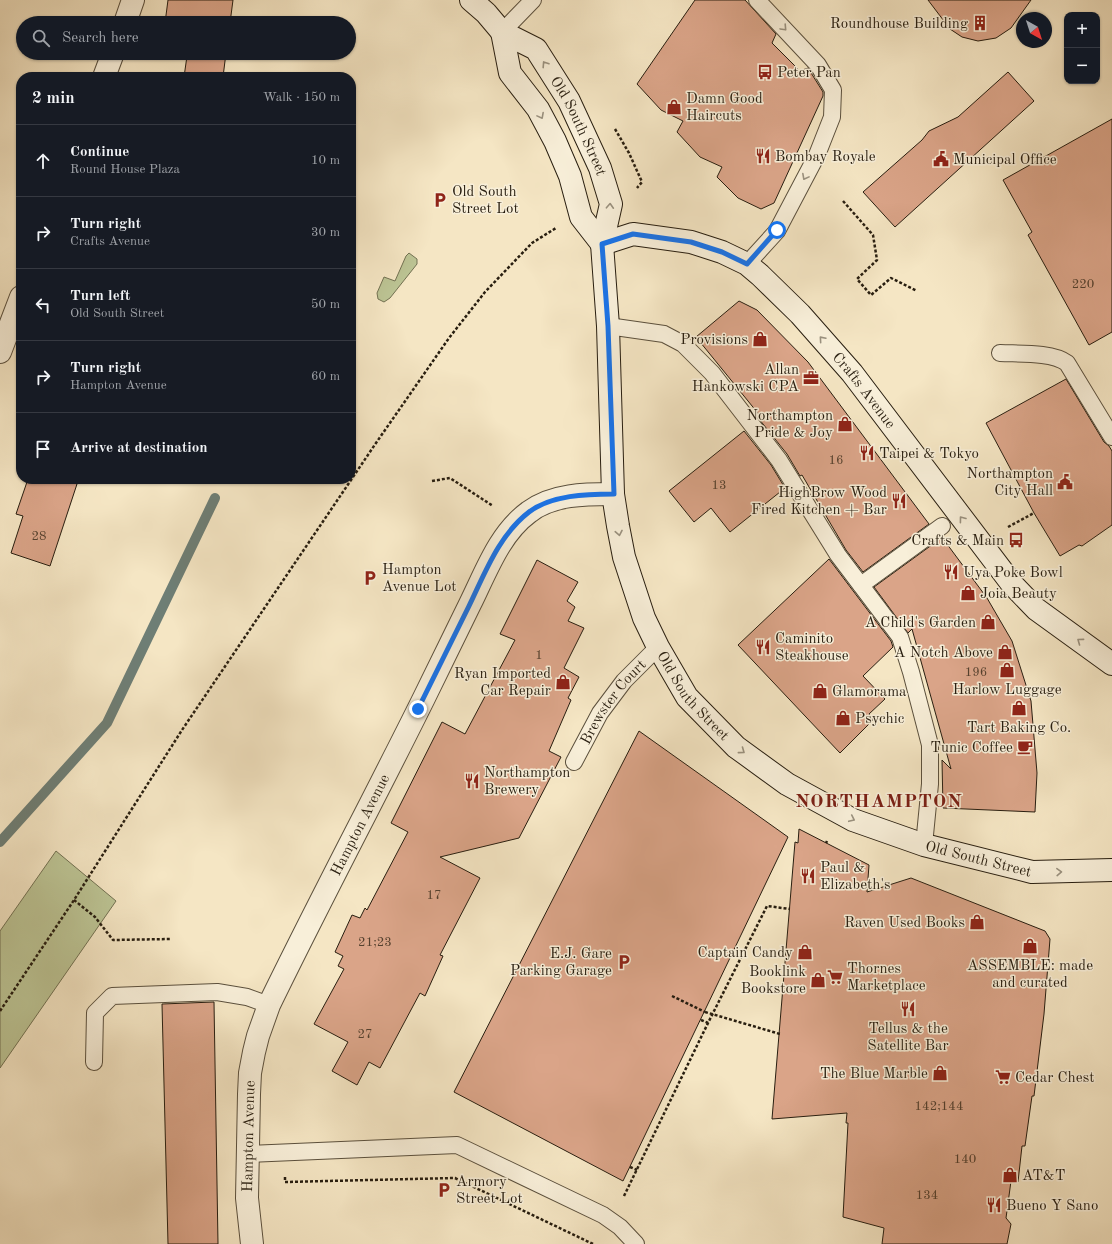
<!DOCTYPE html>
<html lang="en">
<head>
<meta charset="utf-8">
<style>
	body { margin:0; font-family:"Old Standard TT",serif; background:#242831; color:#f1f3f6 }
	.controls { position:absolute; right:12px; top:12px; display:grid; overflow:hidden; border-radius:8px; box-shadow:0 1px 3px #0004 }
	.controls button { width:36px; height:36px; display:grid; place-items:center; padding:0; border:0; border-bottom:1px solid #363941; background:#171b24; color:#f1f3f6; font:20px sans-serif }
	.compass { position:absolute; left:1016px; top:12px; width:36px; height:36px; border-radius:50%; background:#171b24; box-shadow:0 1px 3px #0004; rotate:141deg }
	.stop { position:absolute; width:12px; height:12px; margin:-9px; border:3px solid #1a73e8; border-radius:50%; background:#fff }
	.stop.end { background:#1a73e8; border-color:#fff; box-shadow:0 1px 4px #0008 }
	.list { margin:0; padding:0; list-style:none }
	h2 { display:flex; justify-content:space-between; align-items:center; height:52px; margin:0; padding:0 16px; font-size:17px }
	h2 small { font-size:13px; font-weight:400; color:#9ea1a6 }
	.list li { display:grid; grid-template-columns:26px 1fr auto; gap:12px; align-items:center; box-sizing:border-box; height:72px; padding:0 16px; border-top:1px solid #363941 }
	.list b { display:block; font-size:15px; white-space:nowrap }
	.list p { margin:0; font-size:13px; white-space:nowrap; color:#9ea1a6 }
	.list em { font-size:13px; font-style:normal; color:#9ea1a6 }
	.icon { flex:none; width:22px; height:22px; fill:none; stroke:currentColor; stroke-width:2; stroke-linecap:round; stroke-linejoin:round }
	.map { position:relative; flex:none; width:1112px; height:1244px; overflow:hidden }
	.search { position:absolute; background:#171b24; box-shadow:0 1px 3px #0004; left:16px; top:16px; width:340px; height:44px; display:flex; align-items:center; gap:10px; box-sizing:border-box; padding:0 14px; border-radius:22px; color:#9ea1a6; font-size:15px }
	.panel { position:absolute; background:#171b24; box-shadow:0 1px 3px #0004; left:16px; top:72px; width:340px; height:412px; border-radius:16px }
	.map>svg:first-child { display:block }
	.green { fill:#bcc494; stroke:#727152 }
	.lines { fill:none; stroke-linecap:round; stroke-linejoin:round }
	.stream { stroke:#6e7e75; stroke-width:10 }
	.building { fill:#daa488; stroke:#281e10 }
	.lane-casing { stroke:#5b503d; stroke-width:18 }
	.street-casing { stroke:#5b503d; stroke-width:24 }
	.secondary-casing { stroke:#281e10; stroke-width:24 }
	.path { stroke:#281e10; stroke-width:2.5; stroke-dasharray:3 2; stroke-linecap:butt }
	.lane { stroke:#f8efd9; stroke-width:16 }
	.street { stroke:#f8efd9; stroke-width:22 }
	.secondary { stroke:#f8efd9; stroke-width:22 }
	.path-bridge { stroke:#281e10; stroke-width:2.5; stroke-dasharray:3 2; stroke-linecap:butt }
	.oneway { stroke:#9a917f }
	.route { stroke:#1a73e8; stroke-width:5 }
	.labels { text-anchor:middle; stroke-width:3; stroke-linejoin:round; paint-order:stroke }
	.number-label { font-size:13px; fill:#54402e }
	.poi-label { font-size:15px; fill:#281e10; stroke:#f8efd9; text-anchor:start }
	.street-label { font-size:15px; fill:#281e10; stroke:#f8efd9 }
	.district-label { font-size:19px; font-weight:bold; letter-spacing:1px; fill:#7a1f14; stroke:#f8efd9 }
</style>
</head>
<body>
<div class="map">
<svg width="1112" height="1244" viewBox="0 0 1112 1244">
	<rect width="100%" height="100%" fill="#f5e6c4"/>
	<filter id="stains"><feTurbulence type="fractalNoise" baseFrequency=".005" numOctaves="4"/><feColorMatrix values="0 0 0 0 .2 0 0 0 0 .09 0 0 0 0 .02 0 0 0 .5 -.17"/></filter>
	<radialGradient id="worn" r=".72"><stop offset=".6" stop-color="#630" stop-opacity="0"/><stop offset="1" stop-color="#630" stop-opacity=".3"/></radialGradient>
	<g class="green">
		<path d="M409,253L417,259V264L390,298L384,302L378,299L377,293L384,277L395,281L406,256Z"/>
		<path d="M56,851L116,901L0,1068V931Z"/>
	</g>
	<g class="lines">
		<path class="stream" d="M0,842L107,723L215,498"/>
	</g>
	<g class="building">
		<path d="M168,0H233L230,23H165Z"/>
		<path d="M695,0H745L776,34L772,43L800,71L808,68L823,92V96L774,203L761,209L738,198L717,177L722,167L700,157L677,132L683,121L661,110L637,84Z"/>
		<path d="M928,0H1031L1011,28L996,38L978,41L962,37L950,29Z"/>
		<path d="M160,53H226L223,77H184L187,56Z"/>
		<path d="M1008,72L1034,101L895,227L863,192L922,140L929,131L958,117Z"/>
		<path d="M1112,119V332L1089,345L1028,235L1032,232L1003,180Z"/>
		<path d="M739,301L757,310L808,362L929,524L863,572L846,550L802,475L800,476L787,454L759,419L761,417L696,337Z"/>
		<path d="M1066,379L1104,442L1109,446L1112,451V525L1082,546L1079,545L1060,556L1034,513L986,423Z"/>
		<path d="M744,431L771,465L785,488L730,532L711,508L694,522L669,491Z"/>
		<path d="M28,479H62L77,484L50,566L11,553L23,516L16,514Z"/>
		<path d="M940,539L942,541L944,540L987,598L1012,641L1031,701L1037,773L1035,812L943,808L942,760L951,769L912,629L908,633L874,587Z"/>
		<path d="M829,559L891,641L893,647L863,676L885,699L869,714L873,720L840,753L738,645Z"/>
		<path d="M537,560L578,582L567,601L575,607L568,621L584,628L564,668L579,677L568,698L571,700L549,751L561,757L519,838L440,857L480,878L440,955L443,956L425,996L420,993L380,1068L369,1062L357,1085L332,1071L348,1042L314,1024L344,969L338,966L343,956L335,952L352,915L360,918L365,908L367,910L408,832L391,823L442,722L465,734L515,640L500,634Z"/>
		<path d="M639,731L788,837L623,1181L454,1092Z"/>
		<path d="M799,829L869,865L867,892L911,878L1045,931L1050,939L1044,1014L1034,1096H1032L1025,1146H1022L1018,1182L1011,1181L1006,1218L1011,1224L1007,1244H882L884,1228L843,1217L848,1123H846L847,1113L772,1119L795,842L798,843Z"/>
		<path d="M214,1002L218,1244H168L162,1004Z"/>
	</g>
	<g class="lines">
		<defs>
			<g id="lane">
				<path d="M502,32L533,0"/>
				<path d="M747,264L777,231L817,155L832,117L833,90L818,65L757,0"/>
				<path d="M608,326L664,334L683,344L712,373L779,460L838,555L900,637L911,672L930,745V784L924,845"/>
				<path d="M1000,353C1019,354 1052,352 1067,363L1112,437"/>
				<path d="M861,585L942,526"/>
				<path id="s1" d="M574,762L600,713L624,681L658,647"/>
				<path d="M94,1062L95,1013L112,996L217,992L247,997L269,1005"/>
				<path d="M249,1154L457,1145L603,1215L620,1227L636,1244"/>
			</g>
			<g id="street">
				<path d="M125,23L133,0"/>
				<path d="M104,77L113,53"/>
				<path d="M0,352L21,297"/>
				<path id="s2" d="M252,1244L247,1198L249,1094L250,1073L254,1052L258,1036L269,1005C319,902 373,801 424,698C439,667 455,635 470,604C486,572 499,534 529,512C552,494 586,494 613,494"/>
			</g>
			<g id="secondary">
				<path id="s3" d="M471,0L486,13L502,32L536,49L569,101L600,168L611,204L602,244L608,326L613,494L618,526L624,557L644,618L658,647L687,697L736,747L787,784L853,820L924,845L1032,872L1112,870"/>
				<path d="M502,32L510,73L538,109L555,141L570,176L581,217L602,244"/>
				<path id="s4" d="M602,244L633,234L691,242L722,252L747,264L760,275L800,314L852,373L1012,584L1036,609L1112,664"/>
			</g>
		</defs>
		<use href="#lane" class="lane-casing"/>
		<use href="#street" class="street-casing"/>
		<use href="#secondary" class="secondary-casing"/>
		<g class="path">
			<path d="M615,129L629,153L642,182L637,188"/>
			<path d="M843,201L873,235L877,260L857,279L871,295L891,278L917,291"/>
			<path d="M432,481L450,478L493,506"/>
			<path d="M1008,527L1034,513"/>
			<path d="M826,843L827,841"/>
			<path d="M74,900L95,917L113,940L171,939"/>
			<path d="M672,996L705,1012"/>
			<path d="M0,1011L74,900L182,730L376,443L449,338L485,292L532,243L556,228"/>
			<path d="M701,1020L708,1023"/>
			<path d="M630,1167L637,1170"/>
			<path d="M285,1177V1182L455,1178L593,1244"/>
			<path d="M624,1196L708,1023L767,906L790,909"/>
		</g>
		<use href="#lane" class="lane"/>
		<use href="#street" class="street"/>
		<use href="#secondary" class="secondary"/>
		<path class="path-bridge" d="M705,1012L780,1034"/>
	</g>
	<defs><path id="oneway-chevron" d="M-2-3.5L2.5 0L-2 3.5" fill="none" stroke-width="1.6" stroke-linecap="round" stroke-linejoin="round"/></defs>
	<g class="oneway">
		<use href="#oneway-chevron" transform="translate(784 28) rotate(47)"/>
		<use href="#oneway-chevron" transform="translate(545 64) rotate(-123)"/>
		<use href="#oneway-chevron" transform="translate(541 116) rotate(62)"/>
		<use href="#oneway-chevron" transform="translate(805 177) rotate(118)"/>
		<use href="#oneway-chevron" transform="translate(610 206) rotate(-87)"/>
		<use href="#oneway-chevron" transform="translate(822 339) rotate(-131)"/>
		<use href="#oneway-chevron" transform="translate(962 519) rotate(-127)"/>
		<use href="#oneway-chevron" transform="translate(619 533) rotate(79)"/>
		<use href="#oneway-chevron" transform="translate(1080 641) rotate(-144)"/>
		<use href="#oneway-chevron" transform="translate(742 751) rotate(36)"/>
		<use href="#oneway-chevron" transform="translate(852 819) rotate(25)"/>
		<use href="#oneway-chevron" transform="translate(1059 872) rotate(-2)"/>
	</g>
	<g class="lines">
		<path class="route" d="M418,709C435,675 452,640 469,606C485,573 499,535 529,512C551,495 587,494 614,494L608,326L602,244L633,234L691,242L722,252L747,264L777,230"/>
	</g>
	<defs>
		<symbol id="building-bare" viewBox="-9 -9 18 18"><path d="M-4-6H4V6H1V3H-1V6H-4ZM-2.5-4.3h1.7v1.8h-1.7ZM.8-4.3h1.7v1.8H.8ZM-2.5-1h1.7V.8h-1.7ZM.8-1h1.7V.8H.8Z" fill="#8f2418" stroke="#f8efd9" stroke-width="2.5" paint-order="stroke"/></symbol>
		<symbol id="bus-bare" viewBox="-9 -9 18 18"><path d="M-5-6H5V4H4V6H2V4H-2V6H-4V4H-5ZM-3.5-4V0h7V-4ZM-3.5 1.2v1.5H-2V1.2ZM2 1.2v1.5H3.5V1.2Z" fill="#8f2418" stroke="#f8efd9" stroke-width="2.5" paint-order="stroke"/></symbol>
		<symbol id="shop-bare" viewBox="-9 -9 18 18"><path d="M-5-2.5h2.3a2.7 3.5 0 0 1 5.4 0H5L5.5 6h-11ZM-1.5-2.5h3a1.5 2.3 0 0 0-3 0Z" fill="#8f2418" stroke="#f8efd9" stroke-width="2.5" paint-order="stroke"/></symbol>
		<symbol id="restaurant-bare" viewBox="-9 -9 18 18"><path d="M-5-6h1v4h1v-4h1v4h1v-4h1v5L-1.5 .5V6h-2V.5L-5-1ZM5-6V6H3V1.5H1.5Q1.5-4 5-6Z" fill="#8f2418" stroke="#f8efd9" stroke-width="2.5" paint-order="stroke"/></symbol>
		<symbol id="civic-bare" viewBox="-9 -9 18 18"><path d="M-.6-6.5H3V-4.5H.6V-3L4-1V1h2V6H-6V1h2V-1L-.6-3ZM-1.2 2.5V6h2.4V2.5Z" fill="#8f2418" stroke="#f8efd9" stroke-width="2.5" paint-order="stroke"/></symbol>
		<symbol id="parking-bare" viewBox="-9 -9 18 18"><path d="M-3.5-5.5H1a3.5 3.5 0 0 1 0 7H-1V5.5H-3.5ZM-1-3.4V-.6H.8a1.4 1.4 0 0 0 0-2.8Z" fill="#8f2418" stroke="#f8efd9" stroke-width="2.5" paint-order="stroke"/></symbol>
		<symbol id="office-bare" viewBox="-9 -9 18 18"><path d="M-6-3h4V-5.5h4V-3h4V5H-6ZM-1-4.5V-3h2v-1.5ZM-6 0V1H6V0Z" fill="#8f2418" stroke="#f8efd9" stroke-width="2.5" paint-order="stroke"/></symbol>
		<symbol id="cafe-bare" viewBox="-9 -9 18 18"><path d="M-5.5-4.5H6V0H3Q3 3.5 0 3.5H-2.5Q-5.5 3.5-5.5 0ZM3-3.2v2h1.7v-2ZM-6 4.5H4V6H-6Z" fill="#8f2418" stroke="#f8efd9" stroke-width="2.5" paint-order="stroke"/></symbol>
		<symbol id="supermarket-bare" viewBox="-9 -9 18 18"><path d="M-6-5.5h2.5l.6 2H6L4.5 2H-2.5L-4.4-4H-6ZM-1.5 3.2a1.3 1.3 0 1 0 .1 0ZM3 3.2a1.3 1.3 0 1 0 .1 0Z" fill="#8f2418" stroke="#f8efd9" stroke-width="2.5" paint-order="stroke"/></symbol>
	</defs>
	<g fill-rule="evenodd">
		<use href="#building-bare" x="969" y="12" width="22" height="22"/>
		<use href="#bus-bare" x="754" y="61" width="22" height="22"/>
		<use href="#shop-bare" x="663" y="96" width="22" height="22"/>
		<use href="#restaurant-bare" x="752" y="145" width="22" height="22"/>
		<use href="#civic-bare" x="930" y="148" width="22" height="22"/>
		<use href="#parking-bare" x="429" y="189" width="22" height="22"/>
		<use href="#shop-bare" x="749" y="328" width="22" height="22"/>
		<use href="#office-bare" x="800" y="367" width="22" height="22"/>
		<use href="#shop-bare" x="834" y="413" width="22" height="22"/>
		<use href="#restaurant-bare" x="856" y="442" width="22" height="22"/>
		<use href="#civic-bare" x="1054" y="471" width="22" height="22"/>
		<use href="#restaurant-bare" x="888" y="490" width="22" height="22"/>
		<use href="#bus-bare" x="1005" y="529" width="22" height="22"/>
		<use href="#restaurant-bare" x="940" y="561" width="22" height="22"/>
		<use href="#parking-bare" x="359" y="567" width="22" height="22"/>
		<use href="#shop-bare" x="957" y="582" width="22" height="22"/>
		<use href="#shop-bare" x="977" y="611" width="22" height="22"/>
		<use href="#restaurant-bare" x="752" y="636" width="22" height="22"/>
		<use href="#shop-bare" x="994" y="641" width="22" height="22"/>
		<use href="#shop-bare" x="996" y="659" width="22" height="22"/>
		<use href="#shop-bare" x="552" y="671" width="22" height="22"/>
		<use href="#shop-bare" x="809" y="680" width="22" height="22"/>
		<use href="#shop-bare" x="1008" y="697" width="22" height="22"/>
		<use href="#shop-bare" x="832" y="707" width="22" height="22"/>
		<use href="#cafe-bare" x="1014" y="736" width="22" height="22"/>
		<use href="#restaurant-bare" x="461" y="770" width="22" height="22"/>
		<use href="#restaurant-bare" x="797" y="865" width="22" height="22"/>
		<use href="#shop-bare" x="966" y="911" width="22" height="22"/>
		<use href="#shop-bare" x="1019" y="935" width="22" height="22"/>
		<use href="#shop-bare" x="794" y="941" width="22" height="22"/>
		<use href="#parking-bare" x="613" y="951" width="22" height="22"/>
		<use href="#supermarket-bare" x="824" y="966" width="22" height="22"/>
		<use href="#shop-bare" x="807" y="969" width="22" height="22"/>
		<use href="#restaurant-bare" x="897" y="998" width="22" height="22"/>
		<use href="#shop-bare" x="929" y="1062" width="22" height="22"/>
		<use href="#supermarket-bare" x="992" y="1066" width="22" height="22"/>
		<use href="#shop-bare" x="999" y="1164" width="22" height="22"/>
		<use href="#parking-bare" x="433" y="1179" width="22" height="22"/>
		<use href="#restaurant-bare" x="983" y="1194" width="22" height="22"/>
	</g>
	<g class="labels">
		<g class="number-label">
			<text x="1083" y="288">220</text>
			<text x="836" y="464">16</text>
			<text x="719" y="489">13</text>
			<text x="39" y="540">28</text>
			<text x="539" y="659">1</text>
			<text x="976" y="676">196</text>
			<text x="434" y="899">17</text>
			<text x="375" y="946">21;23</text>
			<text x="365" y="1038">27</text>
			<text x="939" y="1110">142;144</text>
			<text x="965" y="1163">140</text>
			<text x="927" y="1199">134</text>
		</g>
		<g class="poi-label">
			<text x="968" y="28" text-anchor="end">Roundhouse Building</text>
			<text x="777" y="77">Peter Pan</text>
			<text x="686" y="103">Damn Good<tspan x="686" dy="17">Haircuts</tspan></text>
			<text x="775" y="161">Bombay Royale</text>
			<text x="953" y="164">Municipal Office</text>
			<text x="452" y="196">Old South<tspan x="452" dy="17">Street Lot</tspan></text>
			<text x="748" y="344" text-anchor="end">Provisions</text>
			<text x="799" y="374" text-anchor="end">Allan<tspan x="799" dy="17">Hankowski CPA</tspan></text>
			<text x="833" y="420" text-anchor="end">Northampton<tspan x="833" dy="17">Pride &amp; Joy</tspan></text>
			<text x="879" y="458">Taipei &amp; Tokyo</text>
			<text x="1053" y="478" text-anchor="end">Northampton<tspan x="1053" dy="17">City Hall</tspan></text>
			<text x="887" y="497" text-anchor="end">HighBrow Wood<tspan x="887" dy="17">Fired Kitchen + Bar</tspan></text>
			<text x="1004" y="545" text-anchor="end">Crafts &amp; Main</text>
			<text x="382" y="574">Hampton<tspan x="382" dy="17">Avenue Lot</tspan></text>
			<text x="963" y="577">Uya Poke Bowl</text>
			<text x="980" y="598">Joia Beauty</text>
			<text x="976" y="627" text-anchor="end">A Child's Garden</text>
			<text x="775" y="643">Caminito<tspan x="775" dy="17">Steakhouse</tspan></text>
			<text x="993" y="657" text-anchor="end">A Notch Above</text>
			<text x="551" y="678" text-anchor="end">Ryan Imported<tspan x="551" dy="17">Car Repair</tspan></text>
			<text x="1007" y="694" text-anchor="middle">Harlow Luggage</text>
			<text x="832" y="696">Glamorama</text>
			<text x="855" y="723">Psychic</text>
			<text x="1019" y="732" text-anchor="middle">Tart Baking Co.</text>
			<text x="1013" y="752" text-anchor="end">Tunic Coffee</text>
			<text x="484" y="777">Northampton<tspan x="484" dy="17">Brewery</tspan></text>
			<text x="820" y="872">Paul &amp;<tspan x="820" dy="17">Elizabeth's</tspan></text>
			<text x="965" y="927" text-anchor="end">Raven Used Books</text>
			<text x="793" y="957" text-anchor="end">Captain Candy</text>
			<text x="612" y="958" text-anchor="end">E.J. Gare<tspan x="612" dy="17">Parking Garage</tspan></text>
			<text x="1030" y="970" text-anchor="middle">ASSEMBLE: made<tspan x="1030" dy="17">and curated</tspan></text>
			<text x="847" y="973">Thornes<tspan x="847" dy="17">Marketplace</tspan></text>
			<text x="806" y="976" text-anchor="end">Booklink<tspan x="806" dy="17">Bookstore</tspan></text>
			<text x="908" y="1033" text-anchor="middle">Tellus &amp; the<tspan x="908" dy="17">Satellite Bar</tspan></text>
			<text x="928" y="1078" text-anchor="end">The Blue Marble</text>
			<text x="1015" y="1082">Cedar Chest</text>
			<text x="1022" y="1180">AT&amp;T</text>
			<text x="456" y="1186">Armory<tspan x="456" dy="17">Street Lot</tspan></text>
			<text x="1006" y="1210">Bueno Y Sano</text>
		</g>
		<g class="street-label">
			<text dy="5" stroke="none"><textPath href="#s3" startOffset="171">Old South Street</textPath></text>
			<text dy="5" stroke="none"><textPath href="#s4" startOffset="324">Crafts Avenue</textPath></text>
			<text dy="5" stroke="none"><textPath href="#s3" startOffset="768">Old South Street</textPath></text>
			<text dy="5" stroke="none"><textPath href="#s1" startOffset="72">Brewster Court</textPath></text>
			<text dy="5" stroke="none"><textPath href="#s2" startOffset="444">Hampton Avenue</textPath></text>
			<text dy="5" stroke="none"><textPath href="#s3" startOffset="1105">Old South Street</textPath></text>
			<text dy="5" stroke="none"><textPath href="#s2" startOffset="108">Hampton Avenue</textPath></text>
		</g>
		<g class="district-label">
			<text x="879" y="807">NORTHAMPTON</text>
		</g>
	</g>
	<rect width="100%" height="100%" filter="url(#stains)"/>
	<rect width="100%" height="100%" fill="url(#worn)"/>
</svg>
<div class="controls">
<button>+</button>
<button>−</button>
</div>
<svg class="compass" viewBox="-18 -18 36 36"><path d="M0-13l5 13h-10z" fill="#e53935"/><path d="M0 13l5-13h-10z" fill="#9ea1a6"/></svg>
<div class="stop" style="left:777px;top:230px"></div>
<div class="stop end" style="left:418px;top:709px"></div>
<div class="search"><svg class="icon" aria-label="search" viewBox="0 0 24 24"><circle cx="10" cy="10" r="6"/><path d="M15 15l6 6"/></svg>Search here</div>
<section class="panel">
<h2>2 min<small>Walk · 150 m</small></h2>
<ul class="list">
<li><svg class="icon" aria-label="ahead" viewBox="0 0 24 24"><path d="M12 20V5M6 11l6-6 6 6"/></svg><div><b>Continue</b><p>Round House Plaza</p></div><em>10 m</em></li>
<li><svg class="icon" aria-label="right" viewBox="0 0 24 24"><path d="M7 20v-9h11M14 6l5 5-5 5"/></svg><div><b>Turn right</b><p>Crafts Avenue</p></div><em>30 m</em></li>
<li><svg class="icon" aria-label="left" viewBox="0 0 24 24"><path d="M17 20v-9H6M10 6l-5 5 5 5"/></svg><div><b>Turn left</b><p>Old South Street</p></div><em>50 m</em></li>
<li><svg class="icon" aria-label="right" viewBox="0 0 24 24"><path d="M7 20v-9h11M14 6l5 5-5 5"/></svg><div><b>Turn right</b><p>Hampton Avenue</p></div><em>60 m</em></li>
<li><svg class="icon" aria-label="arrive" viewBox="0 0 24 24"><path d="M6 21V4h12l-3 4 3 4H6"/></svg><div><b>Arrive at destination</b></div></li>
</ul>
</section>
</div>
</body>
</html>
